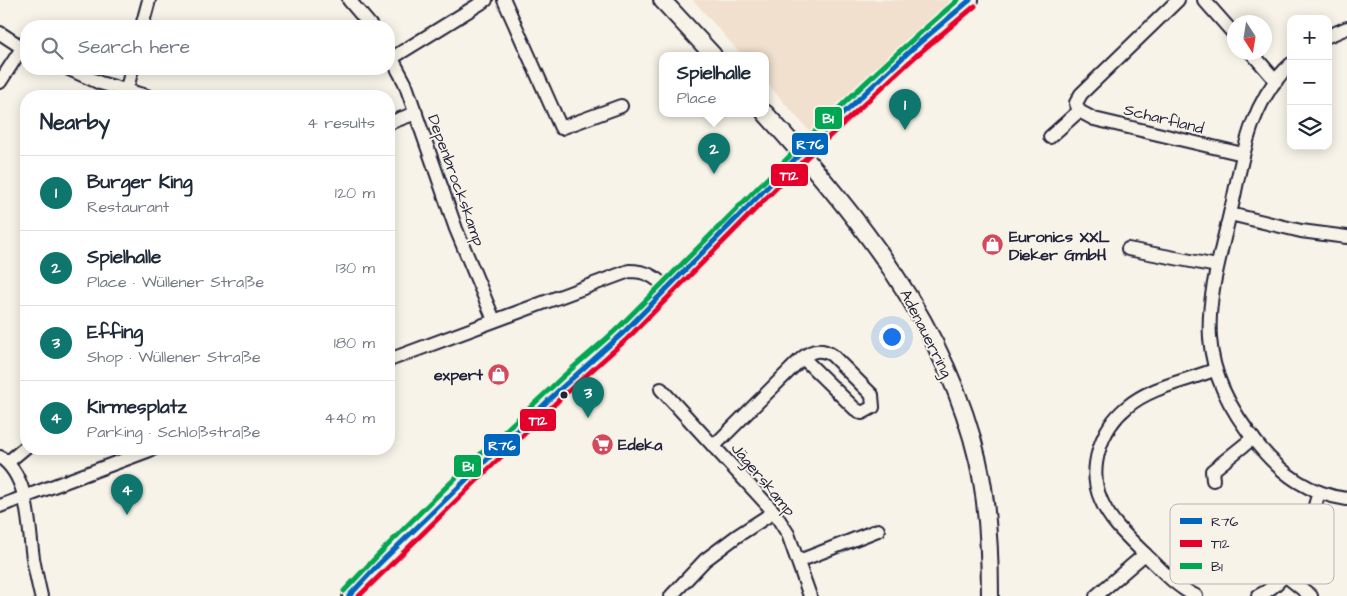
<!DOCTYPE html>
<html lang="en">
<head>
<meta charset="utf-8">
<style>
	body { margin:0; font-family:"Architects Daughter",sans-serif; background:#f6f6f7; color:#1f2937 }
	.controls { position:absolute; right:15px; top:15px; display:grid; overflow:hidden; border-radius:10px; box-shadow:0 2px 12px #0003 }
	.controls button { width:45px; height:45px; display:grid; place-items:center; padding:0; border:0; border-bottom:1px solid #e0e1e3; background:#fff; color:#1f2937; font:25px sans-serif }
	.compass { position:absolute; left:1227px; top:15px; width:45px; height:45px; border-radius:50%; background:#fff; box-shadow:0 2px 12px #0003; rotate:168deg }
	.you { position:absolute; left:891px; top:336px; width:18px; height:18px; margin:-12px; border:4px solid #fff; border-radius:50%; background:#1a73e8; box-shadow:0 0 0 8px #1a73e833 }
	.badge { display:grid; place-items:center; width:32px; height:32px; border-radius:50%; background:#0f766e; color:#fff; font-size:16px; font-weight:700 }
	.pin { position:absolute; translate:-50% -41px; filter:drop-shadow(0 1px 2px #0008) }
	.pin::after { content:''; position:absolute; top:26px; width:18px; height:15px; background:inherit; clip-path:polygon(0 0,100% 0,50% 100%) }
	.popup { position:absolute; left:659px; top:52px; width:110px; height:65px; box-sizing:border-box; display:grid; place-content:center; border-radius:10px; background:#fff; filter:drop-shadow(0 1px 4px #0005); font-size:16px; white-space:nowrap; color:#747a83 }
	.popup b { font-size:19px; color:#1f2937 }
	.popup::after { content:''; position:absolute; left:50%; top:100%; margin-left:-10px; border:10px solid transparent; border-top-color:#fff }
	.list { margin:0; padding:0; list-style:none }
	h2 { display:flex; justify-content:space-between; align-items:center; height:65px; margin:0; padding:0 20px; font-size:21px }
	h2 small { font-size:16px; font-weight:400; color:#747a83 }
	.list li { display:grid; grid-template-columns:32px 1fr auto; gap:15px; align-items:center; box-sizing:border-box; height:75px; padding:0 20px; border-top:1px solid #e0e1e3 }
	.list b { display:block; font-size:19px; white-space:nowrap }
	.list p { margin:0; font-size:16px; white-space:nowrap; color:#747a83 }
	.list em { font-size:16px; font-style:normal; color:#747a83 }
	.icon { flex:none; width:28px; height:28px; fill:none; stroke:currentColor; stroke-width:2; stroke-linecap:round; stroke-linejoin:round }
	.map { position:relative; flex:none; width:1347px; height:596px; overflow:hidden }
	.search { position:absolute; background:#fff; box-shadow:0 2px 12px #0003; left:20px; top:20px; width:375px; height:55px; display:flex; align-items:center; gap:12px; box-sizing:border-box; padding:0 18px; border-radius:20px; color:#747a83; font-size:19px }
	.panel { position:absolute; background:#fff; box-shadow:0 2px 12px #0003; left:20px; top:90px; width:375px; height:365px; border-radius:20px }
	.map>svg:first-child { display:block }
	.built { fill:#f0e0cd }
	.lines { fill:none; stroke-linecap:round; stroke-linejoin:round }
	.minor-casing { stroke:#22223b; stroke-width:16 }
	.major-casing { stroke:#22223b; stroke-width:20 }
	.minor { stroke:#f7f3e8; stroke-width:12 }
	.major { stroke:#f7f3e8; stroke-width:16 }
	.bus-1-casing { stroke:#f7f3e8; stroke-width:9 }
	.bus-2-casing { stroke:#f7f3e8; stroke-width:9 }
	.bus-3-casing { stroke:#f7f3e8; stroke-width:9 }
	.bus-1 { stroke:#0065bd; stroke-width:5 }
	.bus-2 { stroke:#e4002b; stroke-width:5 }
	.bus-3 { stroke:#00a651; stroke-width:5 }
	.bus-dot { fill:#22223b; stroke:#f7f3e8; stroke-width:2 }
	.labels { text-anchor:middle; stroke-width:4; stroke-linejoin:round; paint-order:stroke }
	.street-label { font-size:16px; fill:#22223b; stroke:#f7f3e8 }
	.poi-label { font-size:16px; font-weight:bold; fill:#22223b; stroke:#f7f3e8; text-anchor:start }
	.key { fill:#f7f3e8; stroke:#b7b4b4; stroke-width:1 }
	.key-label { font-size:14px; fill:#22223b }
	.line-badge { stroke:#f7f3e8; stroke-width:2 }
	.badge-label { font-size:14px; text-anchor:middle; font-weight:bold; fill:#fff }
</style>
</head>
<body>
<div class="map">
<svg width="1347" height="596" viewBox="0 0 1347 596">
	<rect width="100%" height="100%" fill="#f7f3e8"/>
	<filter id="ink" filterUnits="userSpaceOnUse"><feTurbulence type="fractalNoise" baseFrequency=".02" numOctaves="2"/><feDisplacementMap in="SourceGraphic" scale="10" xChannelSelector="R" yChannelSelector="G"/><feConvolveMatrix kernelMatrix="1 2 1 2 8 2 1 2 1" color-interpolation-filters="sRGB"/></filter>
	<g filter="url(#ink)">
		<path class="built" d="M693,0H952L813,135L765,81V55H742Z"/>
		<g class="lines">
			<defs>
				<g id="minor">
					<path d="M349,0L371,26"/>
					<path d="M504,0L561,128L621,106"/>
					<path d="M1178,0L1081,94L1076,103L1079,111L1094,119L1243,154"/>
					<path d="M1204,0L1234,34"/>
					<path d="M142,26L149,0"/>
					<path d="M0,33L26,50"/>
					<path d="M1328,36L1347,28"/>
					<path d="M1251,52L1276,81"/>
					<path d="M389,53L405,83L456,229L494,320"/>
					<path d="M392,58L486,0"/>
					<path d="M1291,64C1252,99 1243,153 1233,201C1209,303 1186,356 1259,446C1283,475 1309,494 1347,499"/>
					<path d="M69,69L100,83L147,96"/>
					<path d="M0,82L22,48"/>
					<path d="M125,96L132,69"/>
					<path d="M389,123L416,113"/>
					<path d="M1050,137L1079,111"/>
					<path d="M1230,214L1301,231L1347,237"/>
					<path d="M1128,249L1217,266"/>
					<path d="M389,360L629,271C646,271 654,276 667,288"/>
					<path d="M661,389L774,512L788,534L810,596"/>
					<path d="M715,445L800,360C810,351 819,347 832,355L872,395L873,407L862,413L855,409L803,358"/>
					<path d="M0,457C30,477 28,526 33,558C35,570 38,583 41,596"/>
					<path d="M8,462L26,447"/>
					<path d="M1213,480L1212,471L1253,438"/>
					<path d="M0,506L153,449"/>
					<path d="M799,561L878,530"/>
					<path d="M1286,576L1311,596"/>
					<path d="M349,596L378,565L558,391L622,334L801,153"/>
					<path d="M671,596L705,560L737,536L774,512"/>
					<path d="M1096,596L1145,554"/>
					<path d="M1196,596C1176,587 1162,570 1146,555C1130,539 1110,522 1101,500C1087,469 1101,428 1127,407C1150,387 1186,381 1214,370"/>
					<path d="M1258,596C1298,577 1307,532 1319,492"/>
				</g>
				<g id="major">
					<path d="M662,0L713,55"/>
					<path d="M765,113C857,214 946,324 978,461C988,505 990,551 990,596"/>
					<path d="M801,153L912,49L970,0"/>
				</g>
			</defs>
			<use href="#minor" class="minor-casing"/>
			<use href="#major" class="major-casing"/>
			<use href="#minor" class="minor"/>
			<use href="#major" class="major"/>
			<defs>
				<path id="bus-1" d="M349,596L378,565L558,391L622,334L801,153L912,49L970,0"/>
				<path id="bus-2" d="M359,596L563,396L627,339L806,158L917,55L975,6"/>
				<path id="bus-3" d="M344,591C410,520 481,453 552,387C573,366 597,348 619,327C731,216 838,102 958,0"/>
			</defs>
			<use href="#bus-1" class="bus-1-casing"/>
			<use href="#bus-2" class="bus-2-casing"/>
			<use href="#bus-3" class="bus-3-casing"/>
			<use href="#bus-1" class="bus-1"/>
			<use href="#bus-2" class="bus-2"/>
			<use href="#bus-3" class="bus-3"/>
		</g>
	</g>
	<defs>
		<symbol id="shop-disc" viewBox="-11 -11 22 22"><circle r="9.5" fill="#d1495b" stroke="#f7f3e8"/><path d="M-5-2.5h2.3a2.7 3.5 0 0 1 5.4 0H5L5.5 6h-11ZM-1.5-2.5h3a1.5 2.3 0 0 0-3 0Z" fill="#fff"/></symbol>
		<symbol id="supermarket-disc" viewBox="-11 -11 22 22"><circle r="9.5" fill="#d1495b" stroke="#f7f3e8"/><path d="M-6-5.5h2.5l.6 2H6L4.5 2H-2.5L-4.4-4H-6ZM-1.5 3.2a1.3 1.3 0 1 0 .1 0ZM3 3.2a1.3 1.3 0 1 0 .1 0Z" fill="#fff"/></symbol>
	</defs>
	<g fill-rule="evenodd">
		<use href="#shop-disc" x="980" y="232" width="25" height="25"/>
		<use href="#shop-disc" x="486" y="362" width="25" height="25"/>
		<use href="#supermarket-disc" x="590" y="432" width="25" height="25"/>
	</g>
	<circle class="bus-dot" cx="564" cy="395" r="4.5"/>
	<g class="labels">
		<g class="street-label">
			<text transform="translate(1164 118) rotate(14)" y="6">Scharfland</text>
			<text transform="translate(457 180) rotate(70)" y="6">Depenbrockskamp</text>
			<text transform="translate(927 333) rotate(63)" y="6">Adenauerring</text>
			<text transform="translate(764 479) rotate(50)" y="6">Jägerskamp</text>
		</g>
		<g class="poi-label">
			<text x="1009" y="242">Euronics XXL<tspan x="1009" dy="18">Dieker GmbH</tspan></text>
			<text x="483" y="380" text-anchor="end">expert</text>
			<text x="618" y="450">Edeka</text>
		</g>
	</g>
	<rect x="1170" y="504" width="164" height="80" rx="8" class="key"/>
	<rect x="1180" y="518" width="22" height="6" fill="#0065bd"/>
	<rect x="1180" y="540" width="22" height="7" fill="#e4002b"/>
	<rect x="1180" y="563" width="22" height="6" fill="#00a651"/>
	<g class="key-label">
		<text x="1211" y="526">R76</text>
		<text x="1211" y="548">T12</text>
		<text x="1211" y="571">B1</text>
	</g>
	<g class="line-badge">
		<rect x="814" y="106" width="29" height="24" rx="5" fill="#00a651"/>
		<rect x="791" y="132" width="38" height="24" rx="5" fill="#0065bd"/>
		<rect x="770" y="163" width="39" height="24" rx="5" fill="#e4002b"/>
		<rect x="519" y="408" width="38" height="24" rx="5" fill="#e4002b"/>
		<rect x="483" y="433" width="38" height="24" rx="5" fill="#0065bd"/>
		<rect x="453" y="454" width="29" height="24" rx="5" fill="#00a651"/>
	</g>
	<g class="badge-label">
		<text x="828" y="123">B1</text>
		<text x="810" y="149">R76</text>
		<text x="789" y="180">T12</text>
		<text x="538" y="425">T12</text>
		<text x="502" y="450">R76</text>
		<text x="468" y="471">B1</text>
	</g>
</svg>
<div class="controls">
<button>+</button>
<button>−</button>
<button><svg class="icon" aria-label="layers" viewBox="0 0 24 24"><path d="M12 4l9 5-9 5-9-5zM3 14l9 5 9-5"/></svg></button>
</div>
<svg class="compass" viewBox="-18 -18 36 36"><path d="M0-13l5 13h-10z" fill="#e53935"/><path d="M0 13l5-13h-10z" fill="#747a83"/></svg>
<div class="you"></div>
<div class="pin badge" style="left:905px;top:130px">1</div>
<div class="pin badge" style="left:714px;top:174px">2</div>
<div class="popup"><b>Spielhalle</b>Place</div>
<div class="pin badge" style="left:588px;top:418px">3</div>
<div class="pin badge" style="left:127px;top:515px">4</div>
<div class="search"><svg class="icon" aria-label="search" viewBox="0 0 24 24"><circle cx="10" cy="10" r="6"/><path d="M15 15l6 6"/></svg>Search here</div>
<section class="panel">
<h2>Nearby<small>4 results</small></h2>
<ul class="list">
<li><span class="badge">1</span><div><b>Burger King</b><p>Restaurant</p></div><em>120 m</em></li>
<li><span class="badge">2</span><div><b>Spielhalle</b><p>Place · Wüllener Straße</p></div><em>130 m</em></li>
<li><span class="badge">3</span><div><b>Effing</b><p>Shop · Wüllener Straße</p></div><em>180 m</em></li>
<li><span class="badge">4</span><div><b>Kirmesplatz</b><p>Parking · Schloßstraße</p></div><em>440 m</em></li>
</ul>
</section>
</div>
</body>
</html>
